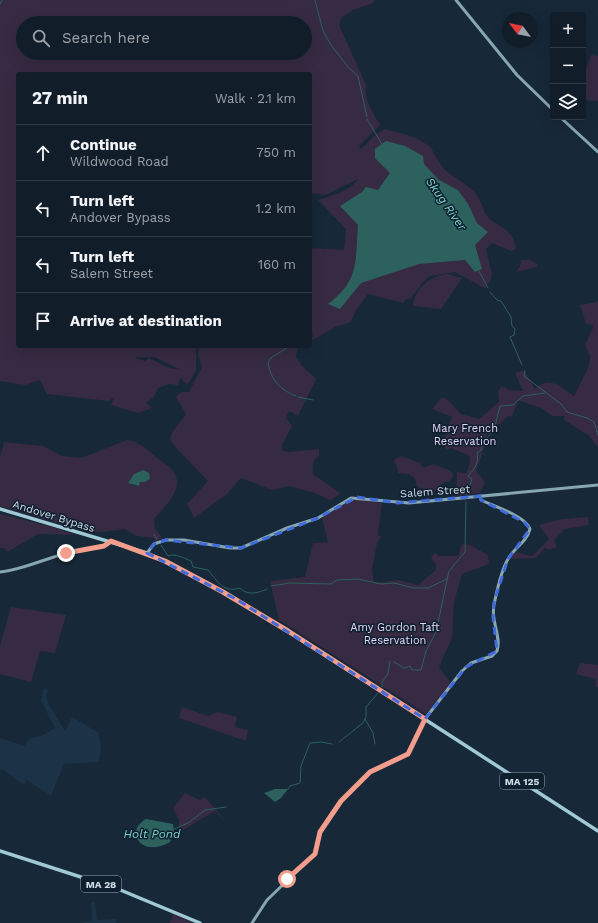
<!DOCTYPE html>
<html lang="en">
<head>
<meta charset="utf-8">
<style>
	body { margin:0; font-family:"Work Sans",sans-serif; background:#1e2b36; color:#f1f3f6 }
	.controls { position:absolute; right:12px; top:12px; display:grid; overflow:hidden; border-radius:4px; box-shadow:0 4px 16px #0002 }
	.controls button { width:36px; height:36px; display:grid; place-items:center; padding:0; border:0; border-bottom:1px solid #303c47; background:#111e2a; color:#f1f3f6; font:20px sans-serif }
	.compass { position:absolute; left:502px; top:12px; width:36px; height:36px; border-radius:50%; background:#111e2a; box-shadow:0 4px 16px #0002; rotate:302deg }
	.stop { position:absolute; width:12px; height:12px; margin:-9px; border:3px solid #f49d8c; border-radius:50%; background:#fff }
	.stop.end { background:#f49d8c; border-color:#fff; box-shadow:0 1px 4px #0008 }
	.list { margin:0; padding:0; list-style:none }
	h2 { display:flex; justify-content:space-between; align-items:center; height:52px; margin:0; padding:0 16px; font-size:17px }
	h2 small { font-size:13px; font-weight:400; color:#9ca2a8 }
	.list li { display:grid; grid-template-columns:26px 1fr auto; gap:12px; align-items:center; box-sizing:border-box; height:56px; padding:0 16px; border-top:1px solid #303c47 }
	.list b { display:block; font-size:15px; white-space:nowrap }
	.list p { margin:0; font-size:13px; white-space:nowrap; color:#9ca2a8 }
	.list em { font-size:13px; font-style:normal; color:#9ca2a8 }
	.icon { flex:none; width:22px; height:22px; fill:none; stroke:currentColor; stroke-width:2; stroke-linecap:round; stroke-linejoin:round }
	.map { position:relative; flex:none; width:598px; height:923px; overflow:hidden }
	.search { position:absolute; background:#111e2a; box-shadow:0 4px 16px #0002; left:16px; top:16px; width:296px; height:44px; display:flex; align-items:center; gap:10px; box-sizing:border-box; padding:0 14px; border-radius:22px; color:#9ca2a8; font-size:15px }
	.panel { position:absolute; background:#111e2a; box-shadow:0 4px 16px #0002; left:16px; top:72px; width:296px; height:276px; border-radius:4px }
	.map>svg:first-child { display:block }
	.built { fill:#1c3246 }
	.green { fill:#362b42; fill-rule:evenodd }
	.water { fill:#2d615e }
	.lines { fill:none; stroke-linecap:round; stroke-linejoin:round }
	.stream { stroke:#2d615e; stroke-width:1 }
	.secondary { stroke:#86a6b0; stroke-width:3 }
	.primary { stroke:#a0c9d6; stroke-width:3.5 }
	.route { stroke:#f49d8c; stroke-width:5 }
	.marked { fill:none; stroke:#416adb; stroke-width:3; stroke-dasharray:8 5; stroke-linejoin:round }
	.labels { text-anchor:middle; stroke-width:3; stroke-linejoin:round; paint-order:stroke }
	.shield { fill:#0e1f2e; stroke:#96a3ae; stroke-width:1 }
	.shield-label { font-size:10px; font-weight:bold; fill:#d0dbe5 }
	.park-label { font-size:11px; fill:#e5d5f9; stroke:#0e1f2e }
	.street-label { font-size:11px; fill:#d0dbe5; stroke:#0e1f2e }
	.water-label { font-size:12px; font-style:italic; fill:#7cd4ce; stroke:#0e1f2e }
</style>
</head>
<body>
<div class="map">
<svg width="598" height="923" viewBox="0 0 598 923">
	<rect width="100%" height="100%" fill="#172838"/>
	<g class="built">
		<path d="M44,688L48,689L46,696L49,705L65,731L72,717L99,733L101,748L99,762L64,764L51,796L27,780L24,785L3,770H0V738L24,746L29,739L43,735L55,728L41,701Z"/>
		<path d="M95,901L97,920L116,919V923H81L92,920L91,903Z"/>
	</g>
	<g class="green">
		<path d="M0,0H374L373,3L353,10L342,17L339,25L366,85C364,100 373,113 380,125L359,146L361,149L375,135L385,129C400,133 417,136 430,147C434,152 439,164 445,170C456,180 470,184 478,197C482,202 483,211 487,216C500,230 512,226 516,249L511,251L492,243L486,249L492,274L490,283H487L486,289L455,272L430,276L423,282L411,298L405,300L403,303L368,294L355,312L351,322L335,327L311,341L313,335L310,327V248L344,250L346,229L318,200C332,196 349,192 358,179L325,195L310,193V74H18V346H196V371L188,384L182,380L181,377L178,385L169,384L158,388L154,397L146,403L152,408L138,413L111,405L114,397L109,401L47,394L40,380L25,385L0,381ZM23,23H305V53H23ZM134,357H154L181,370L169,368L149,358L145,361Z"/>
		<path d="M591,55L598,56V101L583,100V77Z"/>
		<path d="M521,260H530L538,265L537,267L516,272L520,267Z"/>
		<path d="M447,274L462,278L441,309L413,306C413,290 432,275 447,274Z"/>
		<path d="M598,300V447L588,435L564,420L565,416H553L541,408L518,400L512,417L508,416L500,424L490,425L486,438L487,440L476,471L485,482L480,493L456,496L457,472L466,473L469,466L470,456L451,448L447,450L442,445L452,417L432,409L442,397L448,400L461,414L479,419L499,402L498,391L502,386L509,390L523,391L515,373L524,370L535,389C551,374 562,389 574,396L589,366L590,356L585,345L593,328V325L586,324L580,305L596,302Z"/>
		<path d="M199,346H302L297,350L296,357L302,366L316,379L298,416L289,411L286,418L292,426L282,445V450L289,452L319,449V456C311,461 313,466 313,474L341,494L330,500L315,493L289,486L272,490L241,478L227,494L194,518L187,504L208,481L176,448L170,439C173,427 180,424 186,414L176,397L181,392H189L202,367L198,355Z"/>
		<path d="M127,440C138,441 148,450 156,457C162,462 168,465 173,471C186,488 164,507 154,519L155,529L162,538L155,542L154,538L137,536L125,529L101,532L85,531L0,506V458L4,442L43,446L62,456L81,458ZM143,470L149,474L150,479L145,482H140L137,486L128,483L134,474Z"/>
		<path d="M401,456L420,463L423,468L433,464L449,470L454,475L450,481C437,483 437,491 428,498L423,494L422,489L417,486L415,478L408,474L398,473L397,465L394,462L395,459Z"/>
		<path d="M358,499L382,503L378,535L381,537L377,543L372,570L374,583L398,580L418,585L436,570V565L431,557L435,553L439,556H458L462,544L470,545L488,555L489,564L462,574L454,602L452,638L439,667L451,683L426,714L279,620L270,581L305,577L313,543L328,542L322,518L347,502Z"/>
		<path d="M0,514L53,527L74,535L38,534L7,552L4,548H0Z"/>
		<path d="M588,517L589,525L565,529L554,540L557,547L549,550L545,548L536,558L510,559L515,552L532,556L549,539L539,525L562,519Z"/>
		<path d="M11,607L66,615L55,653L40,651L31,682L0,674V646Z"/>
		<path d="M580,663L598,665V687L595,686L596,679L576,674Z"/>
		<path d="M182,707L208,716L218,712L237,717L235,727L248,730L246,741L179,718Z"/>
		<path d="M185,793L200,800L205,797L229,825L215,811L178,833L179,820L173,808Z"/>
		<path d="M173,914L193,923H170Z"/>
	</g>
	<g class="water">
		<path d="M386,141L405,146L423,156L424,164L439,180L458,190L468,204L477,223L488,232L475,245L482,269L475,272L465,260L419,264L361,283L340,309L328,304C360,280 355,261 358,225L340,206L362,192L366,187L378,190L390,173L375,158V149Z"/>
		<path d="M143,470L149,473L150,479L145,482H140L139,486L128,483L134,474Z"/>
		<path d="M275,789H288L281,798L275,802L264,793Z"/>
		<path d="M146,819L173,824L174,832L170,842C141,859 124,831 146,819Z"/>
	</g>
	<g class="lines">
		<g class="stream">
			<path d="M315,0L323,31L331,45L349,68L358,76L367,117"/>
			<path d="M0,4L2,0"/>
			<path d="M367,119L382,144"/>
			<path d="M479,271L488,288"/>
			<path d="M490,292L497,300L501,301L511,317L512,326L515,329L514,335L510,337L522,365"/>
			<path d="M287,348L272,357L268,362C270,379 280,390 296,396"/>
			<path d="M525,371L524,376L561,404L567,412L587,418L594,422L598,435"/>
			<path d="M298,397L313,400"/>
			<path d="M467,494L472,479L468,476C475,468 479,464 477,453L481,450L483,442L494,430L500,406L513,405L523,396L545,393"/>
			<path d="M154,534L157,539"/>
			<path d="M161,545L168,556C175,553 184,558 191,561L193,567L208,570C218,582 223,593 240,588C247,596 259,593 267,589"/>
			<path d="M271,586L290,583L331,584L337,580L358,579L381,584L394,583L414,588H428L447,579"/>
			<path d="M394,662L404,668L410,666L412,670H421L426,651L436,632L449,571L465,552L466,501"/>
			<path d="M382,687V682L388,674L390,661"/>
			<path d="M365,719L373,733L375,744"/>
			<path d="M339,742L363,723L366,717V707L378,693"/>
			<path d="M288,789L290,786L300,783L301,766L310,743L321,742L332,744"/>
			<path d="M174,829L188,823L205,810L226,807"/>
		</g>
		<g class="secondary">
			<path d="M456,0L517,75L553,110"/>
			<path d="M560,117L598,152"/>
			<path d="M147,553L154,544L166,540H184L230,548H241L287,528L318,518L351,498L409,503L598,485"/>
			<path d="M0,572C28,569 53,554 82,550C91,548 104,549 111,542"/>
			<path d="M252,923L267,900L315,854L320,832L343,799L370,772L408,754L425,719L462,671L471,663L492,656L497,651C502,635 489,620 495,600C498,586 501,571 508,559C514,548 527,542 530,529C526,516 493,506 481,500L480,496"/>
		</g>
		<g class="primary">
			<path d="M0,509L147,553L200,579L288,631L598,831"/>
			<path d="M0,851L118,889L200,923"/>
		</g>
	</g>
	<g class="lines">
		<path class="route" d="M66,553L104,546L111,541L165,561L223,592L288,631L425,719L408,754L370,772L341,801L320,832L315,854L287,879"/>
	</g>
	<path class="marked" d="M480,496L481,500L524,522L530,529L508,559L494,602L493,617L497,651L466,667L425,719L236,599L147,553L154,544L166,540L241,548L318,518L357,497L398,503Z"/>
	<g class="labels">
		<g class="shield">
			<rect x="500" y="773" width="44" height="16" rx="3"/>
			<rect x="81" y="876" width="40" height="16" rx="3"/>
		</g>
		<g class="shield-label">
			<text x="522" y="785">MA 125</text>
			<text x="101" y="888">MA 28</text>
		</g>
		<g class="park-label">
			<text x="465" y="432">Mary French<tspan x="465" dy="13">Reservation</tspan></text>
			<text x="395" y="631">Amy Gordon Taft<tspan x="395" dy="13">Reservation</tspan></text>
		</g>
		<g class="street-label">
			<text transform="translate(435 491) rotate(-4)" y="4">Salem Street</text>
			<text transform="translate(54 516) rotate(17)" y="4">Andover Bypass</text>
		</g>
		<g class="water-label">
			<text transform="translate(446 204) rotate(55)" y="4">Skug River</text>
			<text x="152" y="838">Holt Pond</text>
		</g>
	</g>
</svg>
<div class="controls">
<button>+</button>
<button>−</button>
<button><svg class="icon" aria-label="layers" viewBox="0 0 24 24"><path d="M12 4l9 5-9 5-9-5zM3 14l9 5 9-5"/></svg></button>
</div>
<svg class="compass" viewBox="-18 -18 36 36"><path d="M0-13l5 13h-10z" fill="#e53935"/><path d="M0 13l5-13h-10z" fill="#9ca2a8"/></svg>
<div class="stop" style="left:287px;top:879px"></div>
<div class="stop end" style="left:66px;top:553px"></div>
<div class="search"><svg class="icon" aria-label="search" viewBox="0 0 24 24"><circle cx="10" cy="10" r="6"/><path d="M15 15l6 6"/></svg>Search here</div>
<section class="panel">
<h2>27 min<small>Walk · 2.1 km</small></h2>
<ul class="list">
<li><svg class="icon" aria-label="ahead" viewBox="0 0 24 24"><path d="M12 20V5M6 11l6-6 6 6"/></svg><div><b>Continue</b><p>Wildwood Road</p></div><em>750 m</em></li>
<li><svg class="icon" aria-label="left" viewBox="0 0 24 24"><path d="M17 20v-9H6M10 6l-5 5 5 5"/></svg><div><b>Turn left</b><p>Andover Bypass</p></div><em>1.2 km</em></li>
<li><svg class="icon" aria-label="left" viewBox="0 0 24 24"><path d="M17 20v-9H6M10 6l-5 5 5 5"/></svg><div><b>Turn left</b><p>Salem Street</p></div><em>160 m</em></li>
<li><svg class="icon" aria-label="arrive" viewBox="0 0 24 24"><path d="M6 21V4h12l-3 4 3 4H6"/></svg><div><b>Arrive at destination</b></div></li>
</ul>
</section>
</div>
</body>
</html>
